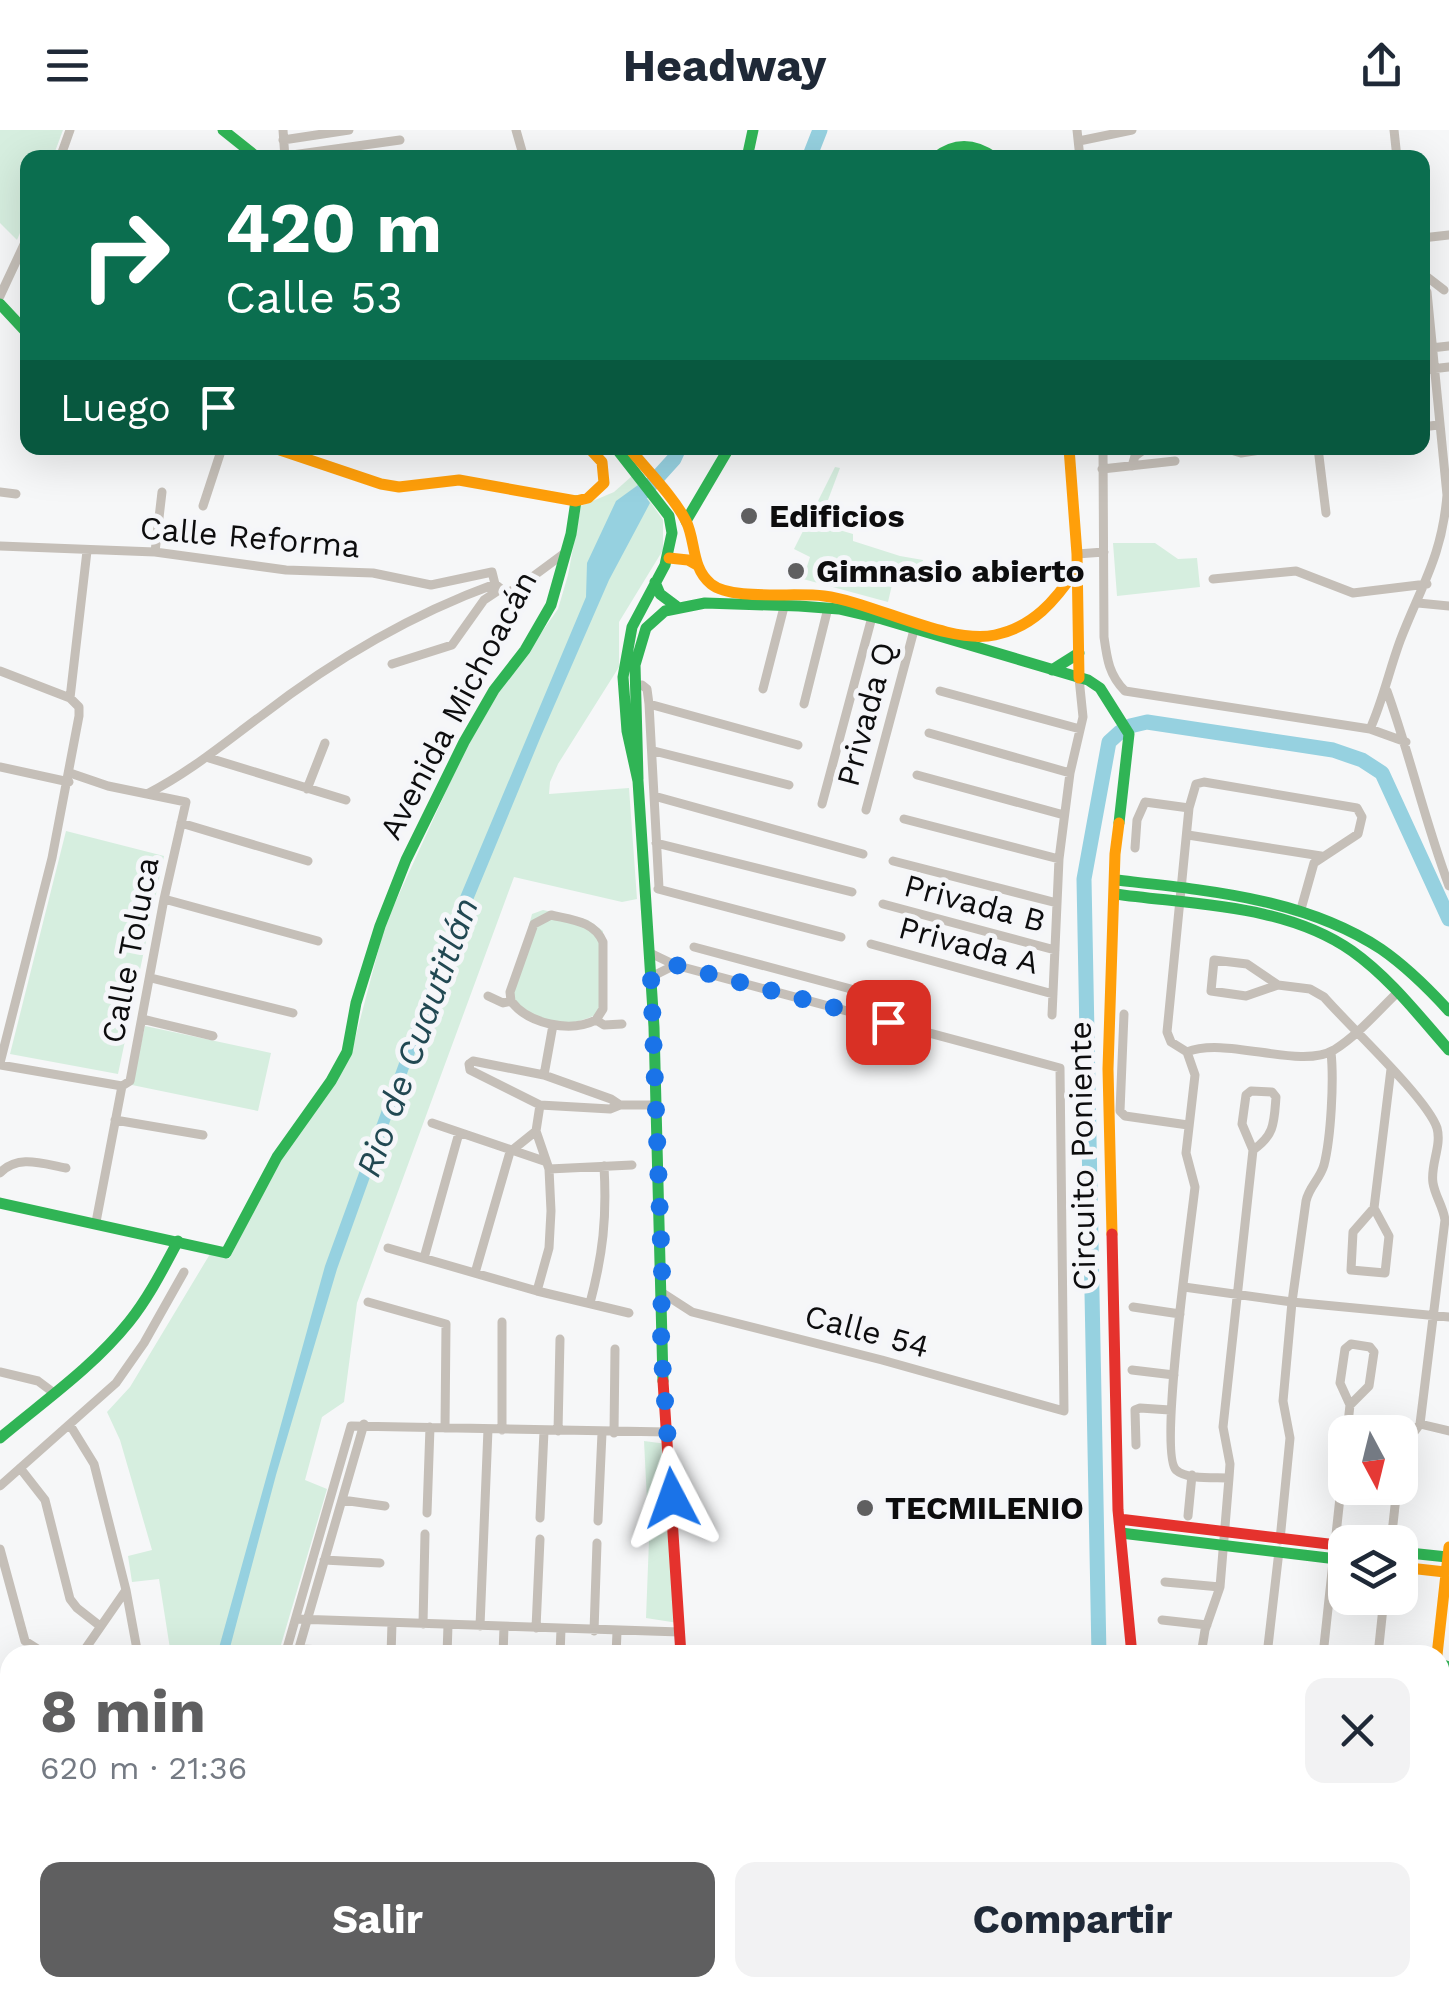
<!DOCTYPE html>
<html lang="es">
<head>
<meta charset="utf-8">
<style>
	body { margin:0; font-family:"Work Sans",sans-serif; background:#f2f2f3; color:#1f2937; height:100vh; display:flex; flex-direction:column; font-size:38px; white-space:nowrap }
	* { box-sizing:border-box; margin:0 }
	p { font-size:32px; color:#747a83 }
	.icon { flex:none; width:55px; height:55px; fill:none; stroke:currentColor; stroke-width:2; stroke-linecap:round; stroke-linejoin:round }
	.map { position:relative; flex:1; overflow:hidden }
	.side { position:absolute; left:0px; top:1515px; width:1450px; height:352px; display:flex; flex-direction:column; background:#fff; border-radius:30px 30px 0 0; box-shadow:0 10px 40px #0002 }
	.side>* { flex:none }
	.hud { position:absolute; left:20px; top:20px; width:1410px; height:305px; border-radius:20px; box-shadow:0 10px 40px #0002; background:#0b6e4f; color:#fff; overflow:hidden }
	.needle { width:65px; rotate:173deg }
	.buttons { position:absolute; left:1328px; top:1285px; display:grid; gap:20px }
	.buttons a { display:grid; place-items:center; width:90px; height:90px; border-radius:20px; background:#fff; box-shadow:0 10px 40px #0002; font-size:50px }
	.pin { position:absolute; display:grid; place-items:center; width:85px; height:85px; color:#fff; margin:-42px; border-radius:20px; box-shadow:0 5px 15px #0006 }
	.me { position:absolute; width:110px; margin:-55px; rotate:356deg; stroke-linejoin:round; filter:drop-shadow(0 0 8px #0008) }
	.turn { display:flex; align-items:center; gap:35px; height:210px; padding:0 40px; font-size:45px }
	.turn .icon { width:130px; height:130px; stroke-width:2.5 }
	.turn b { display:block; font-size:70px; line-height:85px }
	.then { display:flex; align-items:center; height:95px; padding:0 40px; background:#0003; gap:20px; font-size:38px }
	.round { display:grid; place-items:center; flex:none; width:105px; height:105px; border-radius:20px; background:#f2f2f3 }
	.headline { display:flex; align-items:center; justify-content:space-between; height:170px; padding:0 40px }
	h1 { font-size:60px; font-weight:700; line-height:75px; color:#5f5f60 }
	.action { display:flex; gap:20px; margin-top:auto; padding:20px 40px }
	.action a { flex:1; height:115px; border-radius:20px; background:#5f5f60; color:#fff; font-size:40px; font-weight:700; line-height:115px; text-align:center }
	.action a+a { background:#f2f2f3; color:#1f2937 }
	header { display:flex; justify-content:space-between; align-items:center; height:130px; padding:0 40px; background:#fff; font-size:45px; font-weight:700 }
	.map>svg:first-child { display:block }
	.green { fill:#d6eedf }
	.water { fill:#96d1e0 }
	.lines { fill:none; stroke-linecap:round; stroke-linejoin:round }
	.river { stroke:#96d1e0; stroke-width:15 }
	.street { stroke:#c5bfb8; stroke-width:9 }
	.fast { stroke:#30b455; stroke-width:11 }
	.slow { stroke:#ff9f0a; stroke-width:11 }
	.jam { stroke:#e5322d; stroke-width:11 }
	.route { stroke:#1a73e8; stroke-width:18; stroke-dasharray:0 32.4 }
	.poi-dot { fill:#5f5f60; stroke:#f5f6f9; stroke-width:4 }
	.labels { text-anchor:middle; stroke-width:10; stroke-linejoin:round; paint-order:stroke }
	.poi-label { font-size:32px; font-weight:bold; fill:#0d0d0e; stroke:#f5f6f9; text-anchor:start }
	.street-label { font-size:32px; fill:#0d0d0e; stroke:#f5f6f9 }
	.water-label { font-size:35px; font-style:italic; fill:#214852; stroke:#f5f6f9 }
</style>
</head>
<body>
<header><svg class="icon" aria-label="menu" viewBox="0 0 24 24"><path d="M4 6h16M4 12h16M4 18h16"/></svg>Headway<svg class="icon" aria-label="share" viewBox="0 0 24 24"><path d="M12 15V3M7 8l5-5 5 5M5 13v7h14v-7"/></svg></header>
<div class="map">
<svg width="1449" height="1866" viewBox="0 0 1449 1866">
	<rect width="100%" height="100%" fill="#f6f7f8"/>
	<path class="green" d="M0,0H63L53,27L28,28L27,86L17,110L0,93Z
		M835,337L840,338L819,394L853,404V411L900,426L923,430L920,445L895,442L888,472L803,449L810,427L794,419Z
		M632,346L663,390V420L619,492V537L558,634L550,652L549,664L629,658L637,769L622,772L514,747L357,1173L344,1272L322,1287L305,1350L327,1359L278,1525H171L159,1449L132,1452L128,1426L152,1420L120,1310L107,1282L130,1257L210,1124L229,1129L280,1030L350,928L385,795L464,622L498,564L558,479L568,445L581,376L614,362Z
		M1113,413H1155L1178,429L1197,428L1200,457L1117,466Z
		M66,701L164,726L118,944L10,924Z
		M543,780L588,790L603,801L602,869L596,885C557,901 541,893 510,867L532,784Z
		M145,896L271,923L258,981L132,955Z
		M644,1311L667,1314L678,1493L646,1488L649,1410Z
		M102,1858H245L246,1866H101Z"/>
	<path class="water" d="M638,355L650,373L609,450L541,606L469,780L408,941L337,1139L276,1345L228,1525H217L325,1136L457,774L586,467L587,433L616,371Z"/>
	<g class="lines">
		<path class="river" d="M809,28L820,0
			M645,361L674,329L679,318
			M1130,596L1147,592L1333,620L1362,630L1382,643L1449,789
			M1099,1525L1084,749L1109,612L1120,602
			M1163,1862L1169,1858"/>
		<path class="street" d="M283,0L285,28
			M516,0L524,28
			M1077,0L1080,28
			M1394,0L1397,28
			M283,10L349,0
			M1079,11L1132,0
			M285,26L400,10
			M60,28L70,0
			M1366,28L1397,24
			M1422,108L1449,105
			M1422,143L1444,160
			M0,166L28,106
			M1431,218L1449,216
			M1422,240L1449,237
			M1422,297L1438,295
			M1103,318L1104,507C1107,529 1109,545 1125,561L1370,599L1406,612
			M1224,318L1241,323L1273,318
			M1318,318L1326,383
			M1132,336L1135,326L1146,318
			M1102,339L1175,331
			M0,362L16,364
			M203,376L222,318
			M0,416L155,422L286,440L373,443L431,455L492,442L495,454L506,463L516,459L566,422
			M155,422L162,362
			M1077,424L1104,422
			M1213,449L1296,441L1353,463L1427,454
			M1418,473L1449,476
			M392,534L452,515L484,470L499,460
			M0,541L70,568L79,577V586L52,728L0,933
			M635,556L642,555L647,559L649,574L659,758
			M763,559L784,477
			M940,561L1080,599
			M1387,561C1410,625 1425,692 1449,756
			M70,568L87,421
			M649,574L798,615
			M804,574L828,478
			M1370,599C1383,570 1389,541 1400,511C1421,456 1442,427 1447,365L1427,162
			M929,603L1070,643
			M654,621L789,655
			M209,628L346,670
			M0,637L69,652
			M70,643L108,656L186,672L164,769L130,951L122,956L96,1092
			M917,645L1064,685
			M307,659L325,613
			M147,664C190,642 223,614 261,586C332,531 410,485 495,454
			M654,666L863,724
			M822,674L872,487
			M866,680L914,500
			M904,689L1059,729
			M181,693L308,731
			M1188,705L1321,726
			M656,713L852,762
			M1135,718L1137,690L1145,672L1189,678
			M893,731L1057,773
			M658,759L841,807
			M164,769L318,811
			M883,774L1055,820
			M871,814L1053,864
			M694,817L877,866
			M650,823L675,835L1060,938L1064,1281L882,1230L692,1182L661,1162
			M651,847L675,835
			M151,848L293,883
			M1278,855L1246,866L1211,861L1214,830L1247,834L1278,855L1310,859L1324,867C1348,895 1427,968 1437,998C1442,1016 1430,1035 1433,1053C1435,1066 1443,1076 1445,1090L1420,1294L1402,1318L1400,1332
			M488,866L503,873L511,871C528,894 570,903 596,890L604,895L622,894
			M511,871L510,862L534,794L551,785C572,790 594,791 603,812V879L596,890
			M1124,884L1120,981L1125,986L1188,995
			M1052,885L1059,729L1070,643L1083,587L1079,548
			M142,889L213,906
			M1187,922C1226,906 1300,940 1334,920C1358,905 1378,881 1398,862
			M469,934L470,940L540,975L610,979L620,975H656
			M469,934L473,931L544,945L611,969L620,975
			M0,935L122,956
			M544,945L553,895
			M115,990L203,1005
			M432,993L544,1031
			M510,1022L536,1001
			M549,1039L632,1035
			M0,1043C18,1024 43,1034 66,1038
			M1374,1078L1389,1106L1385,1143L1351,1140L1353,1102Z
			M1374,1078L1391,939
			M388,1118L537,1161L629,1183
			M424,1128L459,1003
			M475,1143L510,1022
			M1184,1157L1292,1172L1449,1187
			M537,1161L549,1118L551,1081L549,1039L536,1001L540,975
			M368,1172L446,1194L445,1298
			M590,1173C603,1124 607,1088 604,1036
			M1133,1177L1180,1184
			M502,1192V1300
			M1132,1240L1174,1245
			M0,1242L38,1251L54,1263
			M1420,1294L1449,1301
			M70,1295L94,1334L126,1460L138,1525
			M558,1301L560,1209
			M1347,1302L1350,1275L1340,1253L1345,1219L1351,1214L1370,1217L1374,1222L1369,1256L1350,1275
			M614,1303L615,1219
			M1136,1315L1135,1280L1140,1278L1170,1280
			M20,1338L45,1370L70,1469L77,1478L100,1496
			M1229,1348C1216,1347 1187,1350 1176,1340C1158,1323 1191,1094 1195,1057L1186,1023L1195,945L1187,922L1171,912L1167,902L1189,678L1196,654L1204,652L1357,678L1362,687L1358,704L1314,733L1301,779
			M0,1356L116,1253L144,1213L184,1142
			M342,1370L385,1376
			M427,1383L430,1297
			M1188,1386L1192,1345
			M540,1388L544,1301
			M598,1391L602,1303
			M1280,1410L1290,1308L1283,1271L1292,1172L1306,1071C1309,1057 1320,1049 1324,1035C1331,1007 1334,951 1331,922
			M1391,1412L1397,1358
			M0,1419L25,1511L47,1525
			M324,1430L380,1433
			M1165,1452L1220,1457
			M296,1489L680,1502
			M1162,1490L1207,1495
			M423,1494L425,1404
			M480,1496L488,1299
			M536,1498L540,1409
			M594,1501L597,1413
			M299,1519L354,1521
			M81,1525L126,1460
			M285,1525L351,1296L667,1302
			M297,1525L364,1294
			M391,1525L392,1493
			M447,1525L448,1495
			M503,1525L504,1497
			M560,1525L561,1499
			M616,1525L617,1502
			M1201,1525L1205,1500L1220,1457L1229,1348L1230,1334L1223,1297L1253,1020L1242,994L1246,965L1251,961L1272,962L1276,967C1274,992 1275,1005 1253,1020
			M1267,1525L1279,1421
			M1323,1525L1345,1321
			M1378,1525L1384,1468
			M0,1579H10
			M1440,1700H1449
			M0,1711H10
			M0,1851H10
			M249,1858L250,1866
			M261,1858L262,1866
			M319,1858V1866
			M662,1858H704
			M1241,1858L1243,1866
			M1314,1858L1315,1866
			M1370,1858L1371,1866
			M40,1866L41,1858
			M95,1866V1858
			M361,1866L644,1858
			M1117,1866L1122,1858
			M1132,1866L1135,1858"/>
		<path class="fast" d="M223,0L258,28
			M747,28L753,0
			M935,28C955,12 974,13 995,28
			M0,174L28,204
			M616,318L669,386L672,403L665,435L632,497L623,547L627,601L638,651L654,897L663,1251
			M686,391L729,318
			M655,452L660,464L676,476
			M1052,540L1079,523
			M638,649L635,535L646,498L665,481L705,473L799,476L839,479L882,489L1088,550L1100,558L1129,604L1119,693
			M1116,750C1205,760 1304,768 1381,819C1407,837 1428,858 1449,881
			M1115,764C1194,775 1285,774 1352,821C1390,848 1419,886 1449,920
			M0,1073L226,1123L277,1027L331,951L347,922L356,873L380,796L406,730L464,612L494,560L525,520L551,475L571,404L576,371
			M0,1308C44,1271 93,1237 129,1192C149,1167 163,1139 178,1111
			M1121,1403L1345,1430
			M1400,1422L1447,1427
			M1440,1534L1449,1537
			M1440,1623L1449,1591
			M0,1630H10
			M0,1655L10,1656
			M1440,1791L1445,1843L1449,1849
			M1429,1866L1430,1858"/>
		<path class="slow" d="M274,318L381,354L399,357L459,350L576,371L588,368L604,353L602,332L589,318
			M629,318C646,339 674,367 686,391C696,411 691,438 711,454C732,471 795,462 824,466C873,472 949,515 995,505C1033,497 1055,471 1076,440
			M1069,318L1077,424L1079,548
			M669,428L688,430L697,435
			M1112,1104L1108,939L1115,724L1119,693
			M1400,1437L1445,1442
			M1437,1525L1449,1417
			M1142,1858L1147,1866
			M1152,1858L1157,1866"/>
		<path class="jam" d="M1112,1104L1118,1380L1132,1525
			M663,1251L681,1525
			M1119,1389L1345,1416
			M1440,1655L1448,1650"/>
	</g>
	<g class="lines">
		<path class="route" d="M672,1368L661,1215L662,1140L651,847L676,835L888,892"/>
	</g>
	<g class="poi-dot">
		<circle cx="749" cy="386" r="10"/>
		<circle cx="796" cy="441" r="10"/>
		<circle cx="865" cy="1378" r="10"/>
	</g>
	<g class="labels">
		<g class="poi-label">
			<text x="769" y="397">Edificios</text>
			<text x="816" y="452">Gimnasio abierto</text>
			<text x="885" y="1389">TECMILENIO</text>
		</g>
		<g class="street-label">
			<text transform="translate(250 407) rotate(5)" y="11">Calle Reforma</text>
			<text transform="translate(458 575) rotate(-62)" y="11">Avenida Michoacán</text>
			<text transform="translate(866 584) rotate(-75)" y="11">Privada Q</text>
			<text transform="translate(975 773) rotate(15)" y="11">Privada B</text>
			<text transform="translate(969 815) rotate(15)" y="11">Privada A</text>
			<text transform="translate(130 820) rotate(-79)" y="11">Calle Toluca</text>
			<text transform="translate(1082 1026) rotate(-91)" y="11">Circuito Poniente</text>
			<text transform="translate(867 1201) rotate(15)" y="11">Calle 54</text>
		</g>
		<g class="water-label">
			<text transform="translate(417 907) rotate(-70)" y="12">Rio de Cuautitlán</text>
		</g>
	</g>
</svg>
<div class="buttons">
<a><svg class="needle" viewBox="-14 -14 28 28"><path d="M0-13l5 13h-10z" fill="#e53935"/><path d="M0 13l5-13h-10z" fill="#747a83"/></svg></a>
<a><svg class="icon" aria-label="layers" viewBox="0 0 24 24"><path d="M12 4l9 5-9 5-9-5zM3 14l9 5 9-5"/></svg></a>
</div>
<div class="pin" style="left:888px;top:892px;background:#d93025"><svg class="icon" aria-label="arrive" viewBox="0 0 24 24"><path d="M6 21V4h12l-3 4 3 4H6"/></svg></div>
<svg class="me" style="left:672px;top:1368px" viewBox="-20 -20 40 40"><path d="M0-17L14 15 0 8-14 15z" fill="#1a73e8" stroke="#fff" stroke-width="4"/></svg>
<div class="hud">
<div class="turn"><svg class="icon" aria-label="right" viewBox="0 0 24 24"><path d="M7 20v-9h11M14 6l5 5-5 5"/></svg><div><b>420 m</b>Calle 53</div></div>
<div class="then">Luego<svg class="icon" aria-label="arrive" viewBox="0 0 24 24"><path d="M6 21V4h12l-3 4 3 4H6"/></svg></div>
</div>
<section class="side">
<div class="headline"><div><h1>8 min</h1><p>620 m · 21:36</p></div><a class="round"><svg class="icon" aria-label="close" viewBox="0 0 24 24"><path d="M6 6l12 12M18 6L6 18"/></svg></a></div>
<div class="action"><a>Salir</a><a>Compartir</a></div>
</section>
</div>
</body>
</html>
